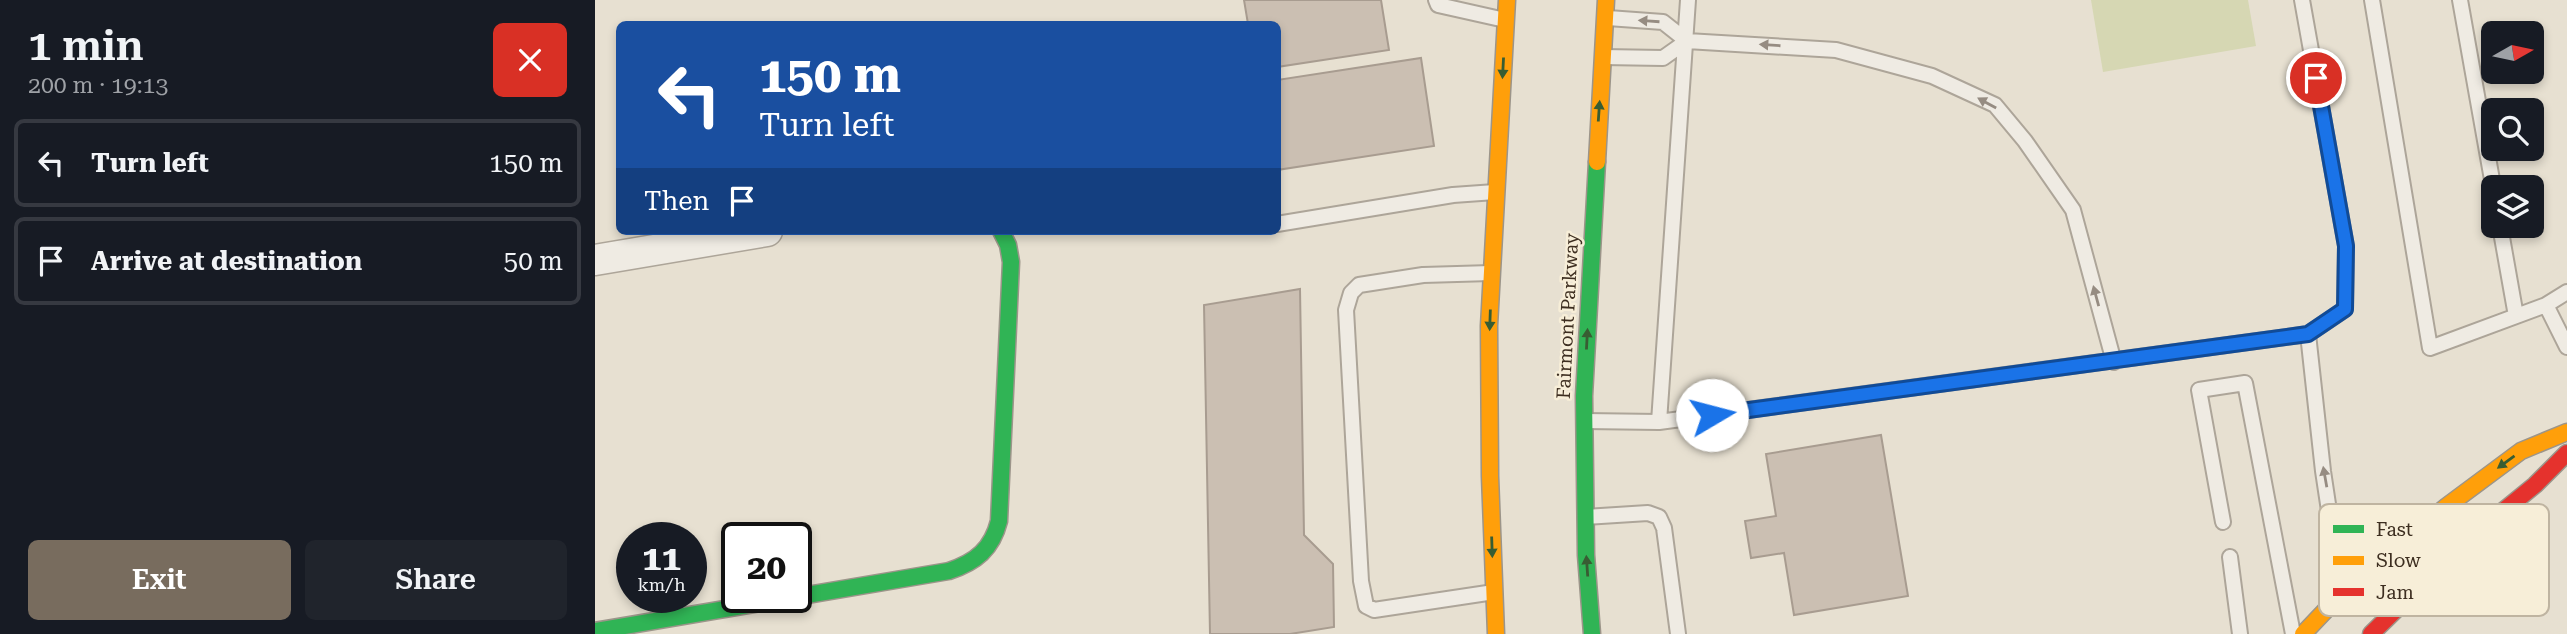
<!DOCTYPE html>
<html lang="en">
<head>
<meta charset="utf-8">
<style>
	body { margin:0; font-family:"Roboto Serif",serif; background:#20242c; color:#f1f3f6; height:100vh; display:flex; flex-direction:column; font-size:26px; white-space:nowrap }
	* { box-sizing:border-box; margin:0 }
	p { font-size:23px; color:#9ea1a6 }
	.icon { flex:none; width:38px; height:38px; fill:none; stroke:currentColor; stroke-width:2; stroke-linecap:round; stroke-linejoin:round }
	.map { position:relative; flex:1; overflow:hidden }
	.sheet { display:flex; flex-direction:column; background:#171b24; width:595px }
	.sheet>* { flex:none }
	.top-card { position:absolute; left:21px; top:21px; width:665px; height:214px; border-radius:10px; box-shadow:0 4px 10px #0003; background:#1a4fa0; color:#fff; overflow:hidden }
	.needle { width:46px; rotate:81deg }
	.tools { position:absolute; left:1886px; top:21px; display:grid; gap:14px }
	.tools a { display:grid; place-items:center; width:63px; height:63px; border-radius:10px; background:#171b24; box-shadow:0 4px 10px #0003; font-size:35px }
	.speed { position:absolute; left:21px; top:522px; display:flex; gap:14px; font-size:35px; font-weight:700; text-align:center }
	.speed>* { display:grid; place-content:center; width:91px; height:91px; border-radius:50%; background:#171b24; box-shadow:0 4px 10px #0003; line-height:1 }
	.speed small { font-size:18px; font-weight:400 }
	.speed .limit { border:4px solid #111; border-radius:10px; background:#fff; color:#111 }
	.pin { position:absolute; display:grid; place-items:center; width:60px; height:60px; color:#fff; margin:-30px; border:4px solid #fff; border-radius:50%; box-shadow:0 2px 7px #0007 }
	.me { position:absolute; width:77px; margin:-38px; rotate:82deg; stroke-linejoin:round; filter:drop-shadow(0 0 5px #0008) }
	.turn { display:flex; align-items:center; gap:24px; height:147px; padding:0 28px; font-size:32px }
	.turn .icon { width:91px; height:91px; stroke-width:2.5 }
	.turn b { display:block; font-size:49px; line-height:60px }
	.then { display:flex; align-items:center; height:66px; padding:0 28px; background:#0003; gap:14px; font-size:26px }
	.round { display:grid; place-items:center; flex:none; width:74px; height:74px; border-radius:10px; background:#20242c }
	.headline { display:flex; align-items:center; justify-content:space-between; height:119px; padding:0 28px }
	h1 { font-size:42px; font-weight:600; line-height:52px }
	.button { display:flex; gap:14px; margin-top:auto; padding:14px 28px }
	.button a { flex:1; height:80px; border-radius:10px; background:#786c5e; color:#fff; font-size:28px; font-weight:600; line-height:80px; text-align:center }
	.button a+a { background:#20242c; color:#f1f3f6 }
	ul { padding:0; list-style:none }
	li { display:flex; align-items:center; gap:21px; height:88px; margin:0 14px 10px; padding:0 14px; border:4px solid #363941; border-radius:10px }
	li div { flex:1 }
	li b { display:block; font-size:26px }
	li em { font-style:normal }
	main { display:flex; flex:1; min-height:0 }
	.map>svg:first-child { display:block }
	.green { fill:#d6d7b3 }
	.building { fill:#cbbfb2; stroke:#a89c90; stroke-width:2 }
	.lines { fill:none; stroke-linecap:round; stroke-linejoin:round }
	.lane-casing { stroke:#ada599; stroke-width:18 }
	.street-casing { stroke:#ada599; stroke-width:33 }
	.fast-casing { stroke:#9c958a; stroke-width:19 }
	.slow-casing { stroke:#9c958a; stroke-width:19 }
	.jam-casing { stroke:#9c958a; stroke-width:19 }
	.lane { stroke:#efebe3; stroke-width:14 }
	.street { stroke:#efebe3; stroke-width:30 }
	.fast { stroke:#30b455; stroke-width:16 }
	.slow { stroke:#ff9f0a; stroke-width:16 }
	.jam { stroke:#e5322d; stroke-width:16 }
	.oneway { fill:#968c82 }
	.oneway2 { fill:#385d33 }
	.route-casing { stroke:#114b97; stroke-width:18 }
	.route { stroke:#1a73e8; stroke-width:12 }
	.labels { text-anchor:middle; stroke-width:5; stroke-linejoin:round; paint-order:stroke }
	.street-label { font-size:19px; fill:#3d2e20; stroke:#f7eed8 }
	.key { fill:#f7eed8; stroke:#bfb4a1; stroke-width:2 }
	.key-label { font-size:19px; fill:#3d2e20 }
</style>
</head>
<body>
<main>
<section class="sheet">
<div class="headline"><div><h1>1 min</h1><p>200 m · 19:13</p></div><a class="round" style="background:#d93025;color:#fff"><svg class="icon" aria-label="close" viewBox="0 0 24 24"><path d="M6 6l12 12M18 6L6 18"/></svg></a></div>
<ul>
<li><svg class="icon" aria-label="left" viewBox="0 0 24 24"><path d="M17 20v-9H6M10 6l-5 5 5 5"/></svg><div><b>Turn left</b></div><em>150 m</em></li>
<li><svg class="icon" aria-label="arrive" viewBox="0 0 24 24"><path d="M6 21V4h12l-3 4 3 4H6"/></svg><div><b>Arrive at destination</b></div><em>50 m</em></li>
</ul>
<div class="button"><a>Exit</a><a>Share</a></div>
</section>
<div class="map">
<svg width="1972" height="634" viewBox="0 0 1972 634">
	<rect width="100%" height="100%" fill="#e7e0d1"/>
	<path class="green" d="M1496,0H1653L1661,46L1508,72Z"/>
	<path class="building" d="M649,0H786L794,50L682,67V24H653Z
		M826,58L839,146L682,170V80Z
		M705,289L709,535L738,564L739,627L695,634H615L609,305Z
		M1286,435L1313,596L1199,615L1189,553L1156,558L1150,521L1181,516L1171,454Z"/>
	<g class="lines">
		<g class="lane-casing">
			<path id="lane" d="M841,0L843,5L910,20
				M1093,0L1064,422L1713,334L1750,309L1751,246L1707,0
				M1777,0L1835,348L1951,305
				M1865,0L1899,191
				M1013,18L1068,22L1092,41L1241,50L1337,76L1400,105L1430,141L1478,210L1519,362
				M1008,57L1068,58L1092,41
				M682,224L858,195L900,192
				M1905,226L1921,316
				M896,273L828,275L764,285L756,293L751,310L766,581L771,606L779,610L899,592
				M1972,292L1951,305L1972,347
				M1713,334L1728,471L1746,590
				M990,421L1064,422
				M990,517L1053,513L1064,517L1069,528L1083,634
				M1628,522L1604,390L1650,383L1698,634
				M1635,557L1645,634"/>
		</g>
		<g class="street-casing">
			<path id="street" d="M0,260L172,231"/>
		</g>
		<g class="fast-casing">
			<path id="fast" d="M0,631L354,571C381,562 397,549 404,521L416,262L413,245L406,231
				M997,634L991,555L989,396L1002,162"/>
		</g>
		<g class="slow-casing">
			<path id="slow" d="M1002,162L1011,0
				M901,634L895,476L894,326L912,0
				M1708,634L1747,593L1852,506L1926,451L1972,432"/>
		</g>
		<g class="jam-casing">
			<path id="jam" d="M1776,634L1869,543L1940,485L1972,453"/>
		</g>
		<use href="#lane" class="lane"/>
		<use href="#street" class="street"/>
		<use href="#fast" class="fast"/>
		<use href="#slow" class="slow"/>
		<use href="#jam" class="jam"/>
	</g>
	<defs><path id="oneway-solid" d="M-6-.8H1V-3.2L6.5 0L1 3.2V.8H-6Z" transform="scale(1.75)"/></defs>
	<g class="oneway">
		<use href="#oneway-solid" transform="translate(1054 21) rotate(-176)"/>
		<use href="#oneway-solid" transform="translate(1175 45) rotate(-176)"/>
		<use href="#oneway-solid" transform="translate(1392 103) rotate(-151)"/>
		<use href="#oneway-solid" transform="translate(1501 296) rotate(-105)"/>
		<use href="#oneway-solid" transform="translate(1730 477) rotate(-100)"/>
	</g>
	<g class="oneway2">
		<use href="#oneway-solid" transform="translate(908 68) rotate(93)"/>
		<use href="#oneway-solid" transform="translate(1004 111) rotate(-86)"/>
		<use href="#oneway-solid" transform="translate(895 320) rotate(92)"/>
		<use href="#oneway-solid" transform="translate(992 339) rotate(-87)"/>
		<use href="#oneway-solid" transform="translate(1911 462) rotate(144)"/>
		<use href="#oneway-solid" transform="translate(897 547) rotate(88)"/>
		<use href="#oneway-solid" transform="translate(992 566) rotate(-94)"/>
	</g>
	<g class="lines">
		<g class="route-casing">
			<path id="route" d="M1117,415L1713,334L1750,309L1751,246L1721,78"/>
		</g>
		<use href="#route" class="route"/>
	</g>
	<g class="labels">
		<g class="street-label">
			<text transform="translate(972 316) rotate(-87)" y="7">Fairmont Parkway</text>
		</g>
	</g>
	<rect x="1724" y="504" width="230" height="112" rx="10" class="key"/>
	<rect x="1738" y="525" width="31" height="8" fill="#30b455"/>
	<rect x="1738" y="556" width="31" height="9" fill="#ff9f0a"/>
	<rect x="1738" y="588" width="31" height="8" fill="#e5322d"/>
	<g class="key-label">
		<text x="1781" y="536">Fast</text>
		<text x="1781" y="567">Slow</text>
		<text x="1781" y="599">Jam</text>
	</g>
</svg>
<div class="tools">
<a><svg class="needle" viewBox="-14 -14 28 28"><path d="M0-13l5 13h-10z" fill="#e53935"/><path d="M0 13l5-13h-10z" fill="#9ea1a6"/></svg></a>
<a><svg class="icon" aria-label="search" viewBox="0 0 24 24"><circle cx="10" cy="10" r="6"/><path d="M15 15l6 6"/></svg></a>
<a><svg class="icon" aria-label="layers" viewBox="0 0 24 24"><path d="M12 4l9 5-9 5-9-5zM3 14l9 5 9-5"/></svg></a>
</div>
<div class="speed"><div>11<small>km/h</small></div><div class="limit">20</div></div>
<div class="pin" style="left:1721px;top:78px;background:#d93025"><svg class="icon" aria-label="arrive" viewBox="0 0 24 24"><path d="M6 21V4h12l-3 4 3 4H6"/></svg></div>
<svg class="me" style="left:1117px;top:415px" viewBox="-20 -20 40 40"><circle r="19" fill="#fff"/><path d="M0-13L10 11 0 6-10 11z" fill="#1a73e8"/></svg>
<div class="top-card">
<div class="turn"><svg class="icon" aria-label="left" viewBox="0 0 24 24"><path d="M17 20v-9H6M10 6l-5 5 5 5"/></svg><div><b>150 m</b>Turn left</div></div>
<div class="then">Then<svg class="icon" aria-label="arrive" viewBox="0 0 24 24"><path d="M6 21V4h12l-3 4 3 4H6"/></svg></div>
</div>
</div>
</main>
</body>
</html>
